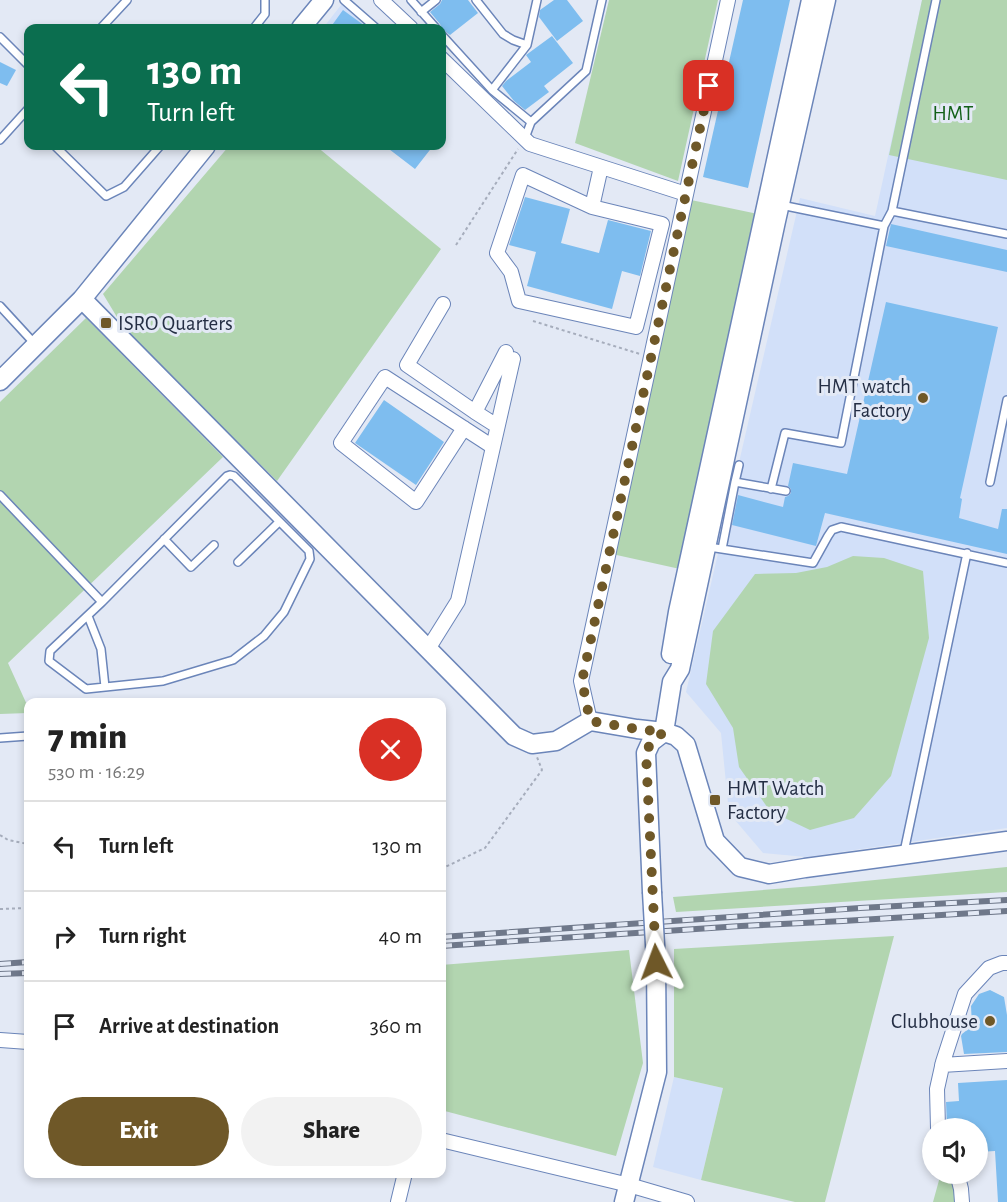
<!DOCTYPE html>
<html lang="en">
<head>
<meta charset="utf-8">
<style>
	body { margin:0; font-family:"Alegreya Sans",sans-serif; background:#f2f2f2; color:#222; height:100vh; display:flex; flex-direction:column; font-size:22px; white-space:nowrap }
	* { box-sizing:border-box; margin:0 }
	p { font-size:20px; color:#767676 }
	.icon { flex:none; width:33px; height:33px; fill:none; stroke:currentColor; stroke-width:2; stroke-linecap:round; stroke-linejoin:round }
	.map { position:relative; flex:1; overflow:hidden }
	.panel { position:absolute; left:24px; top:698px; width:422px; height:480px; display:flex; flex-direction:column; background:#fff; border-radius:12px; box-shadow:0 3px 9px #0003 }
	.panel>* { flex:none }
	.hud { position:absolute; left:24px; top:24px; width:422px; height:126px; border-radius:12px; box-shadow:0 3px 9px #0003; background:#0b6e4f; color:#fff; overflow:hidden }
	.buttons { position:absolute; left:922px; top:1118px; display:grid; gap:12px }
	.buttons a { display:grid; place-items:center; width:66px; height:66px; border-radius:50%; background:#fff; box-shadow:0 3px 9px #0003; font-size:30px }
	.pin { position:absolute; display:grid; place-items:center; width:51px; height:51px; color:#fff; margin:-26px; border-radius:12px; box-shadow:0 3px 9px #0006 }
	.me { position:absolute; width:66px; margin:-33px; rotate:357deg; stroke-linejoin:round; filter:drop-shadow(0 0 4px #0008) }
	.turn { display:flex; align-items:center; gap:21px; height:126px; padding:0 24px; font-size:27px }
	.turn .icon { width:78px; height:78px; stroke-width:2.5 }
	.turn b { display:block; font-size:42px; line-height:51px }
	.round { display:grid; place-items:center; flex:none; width:63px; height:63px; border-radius:32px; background:#f2f2f2 }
	.summary { display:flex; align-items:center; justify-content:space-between; height:102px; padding:0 24px }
	h1 { font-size:36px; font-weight:800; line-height:45px }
	.primary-button { display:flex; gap:12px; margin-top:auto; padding:12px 24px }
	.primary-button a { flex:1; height:69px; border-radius:36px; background:#6f5828; color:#fff; font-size:24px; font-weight:800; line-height:69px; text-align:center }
	.primary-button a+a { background:#f2f2f2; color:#222 }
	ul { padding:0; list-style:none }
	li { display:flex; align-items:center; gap:18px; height:90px; padding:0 24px; border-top:2px solid #e0e0e0 }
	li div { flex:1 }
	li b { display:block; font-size:22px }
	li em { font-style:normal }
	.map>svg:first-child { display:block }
	.built { fill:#d2e0f9 }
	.green { fill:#b2d5b0 }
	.building { fill:#7ebdef }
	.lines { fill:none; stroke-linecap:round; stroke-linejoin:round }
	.service-casing { stroke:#6b85b9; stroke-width:10 }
	.minor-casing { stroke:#6b85b9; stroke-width:16 }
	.tertiary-casing { stroke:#6b85b9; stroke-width:21 }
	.path { stroke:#a6adbc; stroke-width:2; stroke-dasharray:3 3; stroke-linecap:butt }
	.service { stroke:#fff; stroke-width:7 }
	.minor { stroke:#fff; stroke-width:14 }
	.tertiary { stroke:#fff; stroke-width:18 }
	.rail-casing { stroke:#6f788a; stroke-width:6 }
	.rail { stroke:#e3e9f5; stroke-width:4; stroke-dasharray:11; stroke-linecap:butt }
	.tertiary-bridge-casing { stroke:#6b85b9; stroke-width:21; stroke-linecap:butt }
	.tertiary-bridge { stroke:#fff; stroke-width:18 }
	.route { stroke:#6f5828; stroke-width:10; stroke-dasharray:0 18 }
	.poi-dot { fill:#6f5828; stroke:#e3e9f5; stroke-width:2 }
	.labels { text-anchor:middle; stroke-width:6; stroke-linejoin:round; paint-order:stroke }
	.park-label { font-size:21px; fill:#126018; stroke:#e3e9f5 }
	.poi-label { font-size:21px; fill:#242e44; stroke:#e3e9f5; text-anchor:start }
</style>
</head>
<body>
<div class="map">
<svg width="1007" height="1202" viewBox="0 0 1007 1202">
	<rect width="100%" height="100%" fill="#e3e9f5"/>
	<path class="built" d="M345,0L377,28H323Z
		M922,0H1007V828L806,857L763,853L729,813L721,733L686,692L800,198L875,216Z
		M674,1077L723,1088L701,1180L653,1167Z"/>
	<path class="green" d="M609,0H718L678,181L575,143Z
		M922,0H1007V180L889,155Z
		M229,146H316L441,249L277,481L126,332L103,294Z
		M691,200L758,214L680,569L612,554Z
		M86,318L223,457L8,663L28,707V713L0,714V402Z
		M853,556L884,558L923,571L929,638L891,776L854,818L810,830L770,811L739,767L733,728L706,684L713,631L755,574L796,573L827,567Z
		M1007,867V892L676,912L673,897L814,886Z
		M894,936L825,1202H795L701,1180L723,1088L674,1077V949Z
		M629,950L643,1063L616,1156L441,1110V965Z
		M941,1173L955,1180V1202H933Z"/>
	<path class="building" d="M442,0H468L478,13L450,35L442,29L440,24L430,12L440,4Z
		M554,0H567L583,21L557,41L539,17L540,10Z
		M743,0H790L748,188L703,177Z
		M343,10L365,26L368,28H330Z
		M552,36L573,63L544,86L549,92L525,110L514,101L502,86L506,81L531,62L526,55Z
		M0,62L16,70L7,86L0,83Z
		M385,146H433L415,169Z
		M525,197L570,209L561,243L599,253L608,220L651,231L640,276L622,271L612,309L527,286L536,252L509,245Z
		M891,224L1007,250V272L886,246Z
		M886,302L998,327L960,498L962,499L959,518L998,529L1002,509H1007V554L825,513L816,546L732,525L738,495L783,507L785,497L788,496L791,493V489L788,486L793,463L847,474Z
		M384,400L444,442L416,485L355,443Z
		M990,990L1004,997L1007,1015V1052L964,1054L961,1036L962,1034L972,1026L971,1006L979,994Z
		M1007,1080V1202H998L995,1151L978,1152V1128H947L946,1102L959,1101L958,1083Z"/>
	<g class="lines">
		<g class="service-casing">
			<path id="service" d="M344,0L376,28
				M411,0L436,28
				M476,0L503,34L513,40L527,45
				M421,12L436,0
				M101,28L127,0
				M254,28L265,14V0
				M441,34L492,90L531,122
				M0,37L28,65
				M492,90L527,45L537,0
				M525,138L531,122L586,71L602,0
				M0,140L28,109
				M55,146L106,196L124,187L160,146
				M781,205L884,226L892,211L1007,234
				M892,211L936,0
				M0,306L34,343
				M230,475L234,476L309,551L310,559L284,612L264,636L233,660L163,681L86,689L49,661L50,651L102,602L227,476Z
				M735,482L739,465
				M990,482L1007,400
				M771,489L785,433L841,443L884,226
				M0,495L102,602
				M164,539L191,567L214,545
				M709,547L813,563L828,536L832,530L841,527L1007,563
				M722,549L735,482L786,491
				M238,562L279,522
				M88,616L101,649L105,687
				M0,738L28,736
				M904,852L967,553"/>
		</g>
		<g class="minor-casing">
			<path id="minor" d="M381,0L411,28
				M441,58L530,144L686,194
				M523,175L592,207L662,224L636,327L519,301L511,272L497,253Z
				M592,207L601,167
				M443,304L407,365L475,412
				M497,426L475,412L506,352
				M464,428L416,502L341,443L385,377L493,447
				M428,649L458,601L513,359
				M590,721L581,681L728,0
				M0,1040L28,1042
				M942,1065L1007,1061
				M938,1128L937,1089L943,1062L965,994L989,968L1002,963H1007
				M441,1140L629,1185L687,1202
				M957,1173L961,1189L962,1202
				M398,1202L405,1173"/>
		</g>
		<g class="tertiary-casing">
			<path id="tertiary" d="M301,28L324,0
				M82,299L206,146
				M0,381L82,299L514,736L532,744L556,741L590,721L637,729L664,732L672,682L680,669L776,221L826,0
				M671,654L678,612L811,0
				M652,892L646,753L651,742L664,732L676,736L686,745L715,841L740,867L769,874L805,868L1007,841
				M624,1202L657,1072L656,962"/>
		</g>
		<path class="path" d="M456,245L518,149
			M533,321L640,354
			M0,835L8,840L28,844
			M441,869L485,848L542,770L537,757
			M0,909L28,908"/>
		<use href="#service" class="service"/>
		<use href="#minor" class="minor"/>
		<use href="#tertiary" class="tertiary"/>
		<g class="rail-casing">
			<path id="rail" d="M441,937L860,908L1007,900
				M441,946L741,926L843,921L1007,911
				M0,964L28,962
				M0,974L28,973"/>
		</g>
		<use href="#rail" class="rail"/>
		<g class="tertiary-bridge-casing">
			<path id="tertiary-bridge" d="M652,892L656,962"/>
		</g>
		<use href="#tertiary-bridge" class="tertiary-bridge"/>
	</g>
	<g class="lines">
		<path class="route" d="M656,962L646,753L651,742L664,732L637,729L590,721L582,681L709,86"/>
	</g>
	<g class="poi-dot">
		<rect x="100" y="317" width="12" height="12" rx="3"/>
		<circle cx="923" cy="398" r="6"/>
		<rect x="709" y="794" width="12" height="12" rx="3"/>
		<circle cx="990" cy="1021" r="6"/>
	</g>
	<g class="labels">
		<g class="park-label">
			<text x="953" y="120">HMT</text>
		</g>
		<g class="poi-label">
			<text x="118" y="330">ISRO Quarters</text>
			<text x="911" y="393" text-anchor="end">HMT watch<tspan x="911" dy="24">Factory</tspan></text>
			<text x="727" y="795">HMT Watch<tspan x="727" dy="24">Factory</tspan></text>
			<text x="978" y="1028" text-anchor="end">Clubhouse</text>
		</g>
	</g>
</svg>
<div class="buttons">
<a><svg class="icon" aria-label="sound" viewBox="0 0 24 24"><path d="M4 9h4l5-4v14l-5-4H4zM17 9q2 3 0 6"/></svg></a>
</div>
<div class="pin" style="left:709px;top:86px;background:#d93025"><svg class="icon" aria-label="arrive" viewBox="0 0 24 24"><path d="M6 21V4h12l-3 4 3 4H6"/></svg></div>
<svg class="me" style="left:656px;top:962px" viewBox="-20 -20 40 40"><path d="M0-17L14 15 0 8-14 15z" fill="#6f5828" stroke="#fff" stroke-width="4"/></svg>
<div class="hud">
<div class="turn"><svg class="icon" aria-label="left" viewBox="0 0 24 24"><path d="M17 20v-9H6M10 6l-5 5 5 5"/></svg><div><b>130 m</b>Turn left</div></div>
</div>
<section class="panel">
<div class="summary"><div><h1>7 min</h1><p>530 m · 16:29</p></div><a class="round" style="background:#d93025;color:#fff"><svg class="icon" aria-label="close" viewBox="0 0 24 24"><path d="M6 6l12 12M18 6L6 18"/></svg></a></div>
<ul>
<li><svg class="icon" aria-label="left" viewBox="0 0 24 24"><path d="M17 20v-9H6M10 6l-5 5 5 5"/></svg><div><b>Turn left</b></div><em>130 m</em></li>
<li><svg class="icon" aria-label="right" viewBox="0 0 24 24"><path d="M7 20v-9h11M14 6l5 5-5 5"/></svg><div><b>Turn right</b></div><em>40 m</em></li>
<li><svg class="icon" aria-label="arrive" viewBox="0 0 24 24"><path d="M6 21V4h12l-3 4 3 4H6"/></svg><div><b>Arrive at destination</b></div><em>360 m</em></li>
</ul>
<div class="primary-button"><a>Exit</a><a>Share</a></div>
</section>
</div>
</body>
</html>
